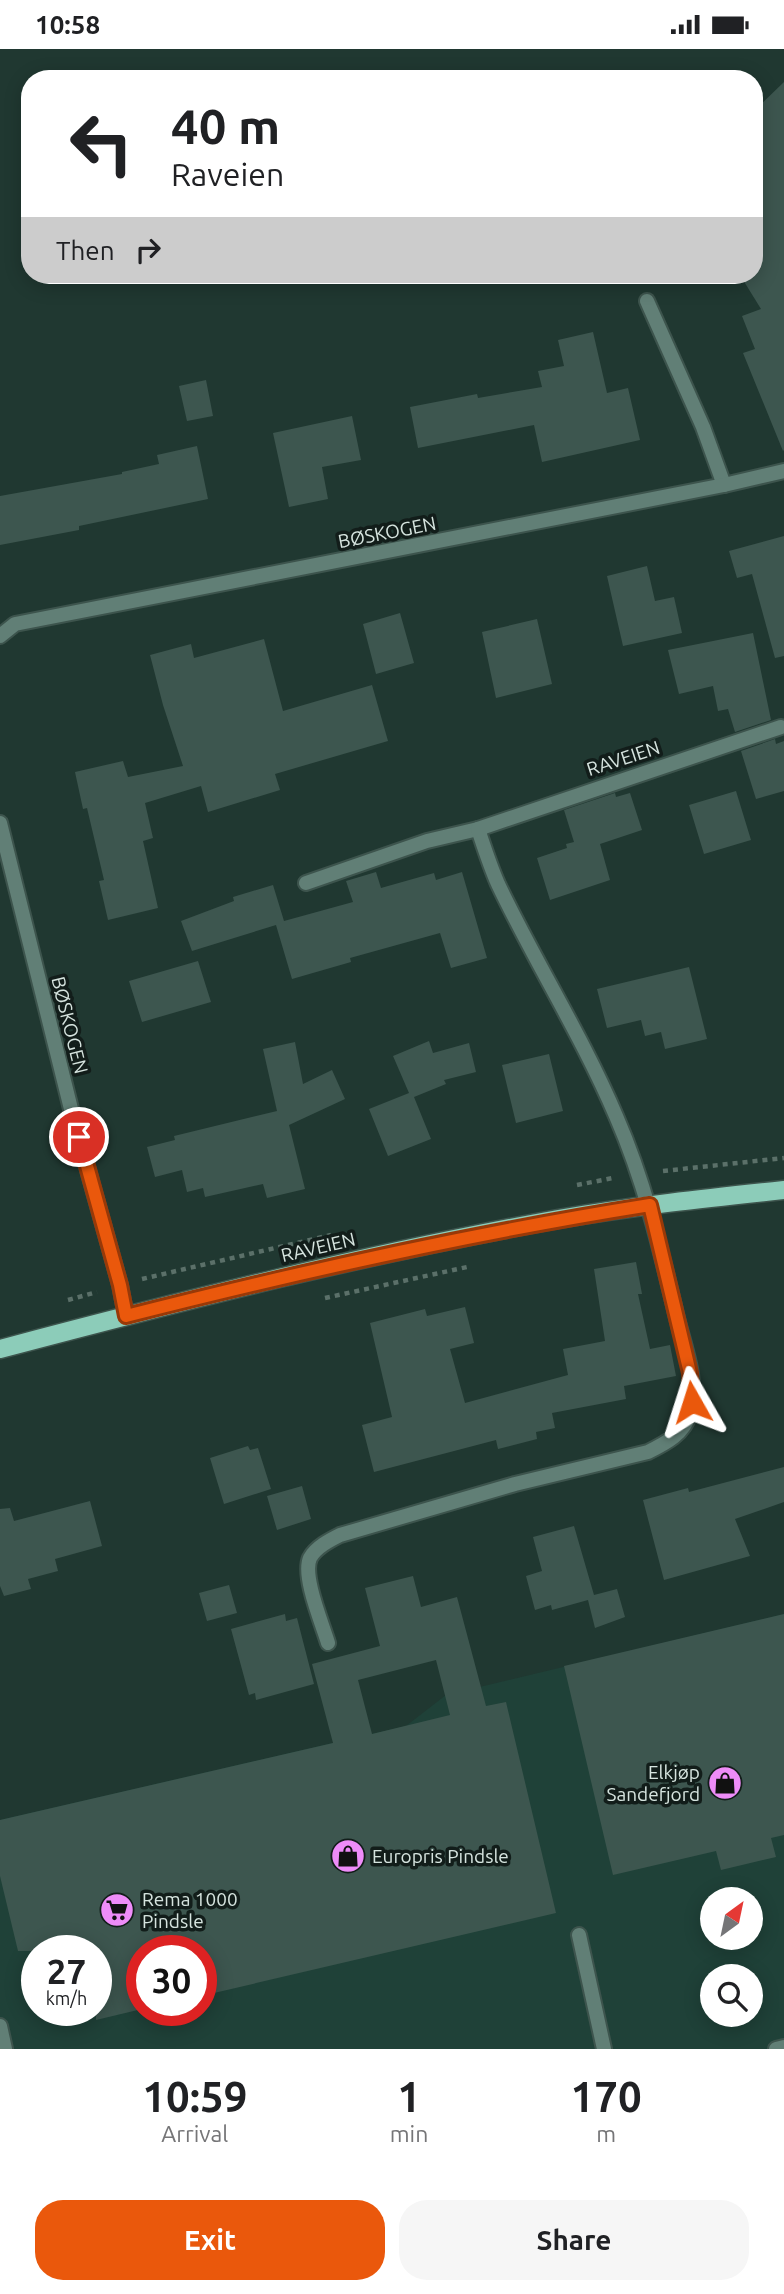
<!DOCTYPE html>
<html lang="en">
<head>
<meta charset="utf-8">
<style>
	body { margin:0; font-family:Ubuntu,sans-serif; background:#f6f6f6; color:#202124; height:100vh; display:flex; flex-direction:column; font-size:26px; white-space:nowrap }
	* { box-sizing:border-box; margin:0 }
	p { font-size:23px; color:#757577 }
	.icon { flex:none; width:38px; height:38px; fill:none; stroke:currentColor; stroke-width:2; stroke-linecap:round; stroke-linejoin:round }
	.map { position:relative; height:2000px; overflow:hidden }
	.panel { display:flex; flex-direction:column; background:#fff; flex:1 }
	.panel>* { flex:none }
	.hud { position:absolute; left:21px; top:21px; width:742px; height:214px; border-radius:28px; box-shadow:0 4px 18px #0003; background:#fff; color:#202124; overflow:hidden }
	.needle { width:46px; rotate:33deg }
	.buttons { position:absolute; left:700px; top:1838px; display:grid; gap:14px }
	.buttons a { display:grid; place-items:center; width:63px; height:63px; border-radius:50%; background:#fff; box-shadow:0 4px 18px #0003; font-size:35px }
	.speed { position:absolute; left:21px; top:1886px; display:flex; gap:14px; font-size:35px; font-weight:700; text-align:center }
	.speed>* { display:grid; place-content:center; width:91px; height:91px; border-radius:50%; background:#fff; box-shadow:0 4px 18px #0003; line-height:1 }
	.speed small { font-size:18px; font-weight:400 }
	.speed .limit { border:10px solid #d22; background:#fff; color:#111 }
	.pin { position:absolute; display:grid; place-items:center; width:60px; height:60px; color:#fff; margin:-30px; border:4px solid #fff; border-radius:50%; box-shadow:0 2px 7px #0007 }
	.me { position:absolute; width:77px; margin:-38px; rotate:354deg; stroke-linejoin:round; filter:drop-shadow(0 0 5px #0008) }
	.turn { display:flex; align-items:center; gap:24px; height:147px; padding:0 35px; font-size:32px }
	.turn .icon { width:91px; height:91px; stroke-width:2.5 }
	.turn b { display:block; font-size:49px; line-height:60px }
	.then { display:flex; align-items:center; height:66px; padding:0 35px; background:#0003; gap:14px; font-size:26px }
	.eta { display:flex; justify-content:space-evenly; align-items:center; height:119px; text-align:center }
	.eta b { font-size:42px; font-weight:700; line-height:49px }
	.action { display:flex; gap:14px; margin-top:auto; padding:14px 35px }
	.action a { flex:1; height:80px; border-radius:28px; background:#ea580c; color:#fff; font-size:28px; font-weight:700; line-height:80px; text-align:center }
	.action a+a { background:#f6f6f6; color:#202124 }
	.status { display:flex; justify-content:space-between; align-items:center; height:49px; padding:0 35px; background:#fff; direction:ltr }
	.status svg { height:19px; fill:currentColor }
	.map>svg:first-child { display:block }
	.built { fill:#1f4138; fill-rule:evenodd }
	.building { fill:#3d564f; fill-rule:evenodd }
	.lines { fill:none; stroke-linecap:round; stroke-linejoin:round }
	.service-casing { stroke:#3d544d; stroke-width:18 }
	.minor-casing { stroke:#3d544d; stroke-width:18 }
	.primary-casing { stroke:#3d544d; stroke-width:21 }
	.path { stroke:#5b7069; stroke-width:4.5; stroke-dasharray:5 5; stroke-linecap:butt }
	.service { stroke:#617f76; stroke-width:14 }
	.minor { stroke:#617f76; stroke-width:14 }
	.primary { stroke:#8cccb9; stroke-width:18 }
	.route-casing { stroke:#983908; stroke-width:18 }
	.route { stroke:#ea580c; stroke-width:12 }
	.labels { text-anchor:middle; stroke-width:7; stroke-linejoin:round; paint-order:stroke }
	.street-label { font-size:19px; fill:#d6e4df; stroke:#121d1a }
	.poi-label { font-size:19px; fill:#d6e4df; stroke:#121d1a; text-anchor:start }
</style>
</head>
<body>
<div class="status"><b>10:58</b><svg viewBox="0 0 49 12"><path d="M0 12V9h3v3zM5 12V6h3v6zM10 12V3h3v9zM15 12V0h3v12zM26 1h20v11H26zM47 4h2v5h-2z"/></svg></div>
<div class="map">
<svg width="784" height="2000" viewBox="0 0 784 2000">
	<rect width="100%" height="100%" fill="#203831"/>
	<path class="built" d="M784,1565V2000H0V1771L406,1677L446,1646ZM712,1850H751V1888H712ZM37,1902H96V1962H37ZM142,1902H201V1962H142ZM712,1927H751V1965H712Z"/>
	<path class="building" d="M784,33V401L783,402L743,304L755,300L742,267L761,260L740,226H754V62Z
		M593,283L607,344L628,339L640,391L542,413L534,376L418,399L410,358L477,345L478,349L542,338L538,322L564,317L558,291Z
		M206,331L213,367L187,372L179,337Z
		M352,367L361,411L322,418L328,450L289,458L273,384Z
		M197,397L208,450L79,477V481L0,496V447L122,425V423L159,415L157,406Z
		M784,487V607L775,609L752,525L737,529L729,502Z
		M647,517L655,552L674,548L682,584L623,597L607,527Z
		M400,564L414,614L376,625L363,575Z
		M537,570L552,635L496,649L482,583Z
		M753,584L771,671L735,683L728,660L718,662L713,637L679,645L668,601Z
		M264,590L283,662L372,636L388,692L275,725L280,741L208,763L201,737L145,754L153,789L143,792L158,859L108,871L99,832L104,831L87,759L83,760L75,723L123,712L128,728L183,717L163,656L150,606L191,595L194,609Z
		M775,690L776,695L784,692V742L756,750L741,702Z
		M736,742L751,791L704,805L689,756Z
		M615,744L616,748L630,744L642,781L600,795L610,831L550,851L537,809L567,799L566,795L574,793L564,761Z
		M376,823L381,839L434,824L436,831L462,823L487,909L451,919L440,884L350,909L351,913L292,930L276,876L192,902L181,872L234,852L233,848L273,836L284,872L353,853L346,832Z
		M198,912L211,953L142,973L129,932Z
		M689,918L707,990L665,1000L661,983L645,987L641,971L607,979L597,940Z
		M429,992L433,1004L469,994L476,1023L444,1031L446,1035L414,1048L431,1090L388,1107L369,1060L409,1044L393,1007Z
		M295,993L303,1035L332,1021L345,1050L289,1076L305,1140L267,1149L263,1135L205,1148L203,1139L187,1143L182,1121L155,1128L147,1098L175,1091L174,1087L277,1062L263,1000Z
		M549,1005L563,1062L516,1074L502,1016Z
		M636,1213L642,1245H638L650,1300L670,1296L676,1327L624,1337L626,1350L552,1364L555,1379L536,1383L537,1390L498,1400L496,1391L374,1423L362,1376L392,1368L370,1274L425,1260L427,1267L465,1258L474,1294L450,1300L465,1354L568,1326L563,1300L605,1292L594,1220Z
		M248,1397L250,1401L258,1399L271,1440L224,1455L210,1409Z
		M784,1418V1453L735,1470L750,1507L664,1531L643,1451L688,1439L689,1443Z
		M302,1437L311,1470L277,1481L267,1447Z
		M90,1452L102,1497L55,1510L58,1522L28,1530L31,1540L4,1547L0,1537V1460L10,1459L14,1472Z
		M574,1477L594,1546L617,1540L625,1568L595,1579L588,1551L552,1561L551,1556L535,1561L526,1527L542,1522L533,1488Z
		M413,1527L421,1558L457,1548L486,1657L506,1653L556,1864L201,1947V1902H142V1960L96,1971V1902H18L0,1827V1771L333,1694L312,1615L380,1597L365,1539ZM436,1611L450,1666L372,1685L358,1631Z
		M229,1536L237,1564L207,1572L199,1544Z
		M285,1565L286,1572L297,1569L314,1635L256,1651L255,1644L249,1646L231,1580Z
		M784,1565V1786L771,1789L776,1808L721,1821L716,1802L613,1826L564,1617Z"/>
	<g class="lines">
		<g class="service-casing">
			<path id="service" d="M647,252L703,378L724,436
				M306,834L427,792L478,780
				M579,1886L604,2000
				M0,1977L5,2000"/>
		</g>
		<g class="minor-casing">
			<path id="minor" d="M0,587L15,575L724,436L784,422
				M0,774L72,1064L120,1236L126,1267
				M328,1594C322,1574 302,1527 310,1509C316,1498 330,1491 340,1486L515,1435L648,1403C666,1394 684,1385 690,1364C699,1334 683,1295 676,1265C660,1198 644,1131 616,1067C582,987 535,913 498,835C490,817 484,798 478,780L781,678
				M776,2000L784,1998"/>
		</g>
		<g class="primary-casing">
			<path id="primary" d="M0,1300C185,1251 370,1204 558,1170C633,1157 708,1149 784,1141"/>
		</g>
		<path class="path" d="M663,1122L784,1109
			M577,1136L613,1129
			M142,1230L331,1186
			M325,1249L467,1218
			M68,1251L97,1243"/>
		<use href="#service" class="service"/>
		<use href="#minor" class="minor"/>
		<use href="#primary" class="primary"/>
	</g>
	<g class="lines">
		<g class="route-casing">
			<path id="route" d="M79,1088L120,1236L126,1267C299,1223 473,1184 650,1156L690,1324L692,1353"/>
		</g>
		<use href="#route" class="route"/>
	</g>
	<defs>
		<g id="shop-disc" transform="scale(1.75)"><circle r="9.5" fill="#ee8cf8" stroke="#121d1a"/><path d="M-5-2.5h2.3a2.7 3.5 0 0 1 5.4 0H5L5.5 6h-11ZM-1.5-2.5h3a1.5 2.3 0 0 0-3 0Z" fill="#111"/></g>
		<g id="supermarket-disc" transform="scale(1.75)"><circle r="9.5" fill="#ee8cf8" stroke="#121d1a"/><path d="M-6-5.5h2.5l.6 2H6L4.5 2H-2.5L-4.4-4H-6ZM-1.5 3.2a1.3 1.3 0 1 0 .1 0ZM3 3.2a1.3 1.3 0 1 0 .1 0Z" fill="#111"/></g>
	</defs>
	<g fill-rule="evenodd">
		<use href="#shop-disc" x="725" y="1734"/>
		<use href="#shop-disc" x="348" y="1807"/>
		<use href="#supermarket-disc" x="117" y="1861"/>
	</g>
	<g class="labels">
		<g class="street-label">
			<text transform="translate(387 483) rotate(-11)" y="7">BØSKOGEN</text>
			<text transform="translate(623 709) rotate(-18)" y="7">RAVEIEN</text>
			<text transform="translate(70 976) rotate(76)" y="7">BØSKOGEN</text>
			<text transform="translate(318 1198) rotate(-13)" y="7">RAVEIEN</text>
		</g>
		<g class="poi-label">
			<text x="700" y="1730" text-anchor="end">Elkjøp<tspan x="700" dy="22">Sandefjord</tspan></text>
			<text x="372" y="1814">Europris Pindsle</text>
			<text x="142" y="1857">Rema 1000<tspan x="142" dy="22">Pindsle</tspan></text>
		</g>
	</g>
</svg>
<div class="buttons">
<a><svg class="needle" viewBox="-14 -14 28 28"><path d="M0-13l5 13h-10z" fill="#e53935"/><path d="M0 13l5-13h-10z" fill="#757577"/></svg></a>
<a><svg class="icon" aria-label="search" viewBox="0 0 24 24"><circle cx="10" cy="10" r="6"/><path d="M15 15l6 6"/></svg></a>
</div>
<div class="speed"><div>27<small>km/h</small></div><div class="limit">30</div></div>
<div class="pin" style="left:79px;top:1088px;background:#d93025"><svg class="icon" aria-label="arrive" viewBox="0 0 24 24"><path d="M6 21V4h12l-3 4 3 4H6"/></svg></div>
<svg class="me" style="left:692px;top:1353px" viewBox="-20 -20 40 40"><path d="M0-17L14 15 0 8-14 15z" fill="#ea580c" stroke="#fff" stroke-width="4"/></svg>
<div class="hud">
<div class="turn"><svg class="icon" aria-label="left" viewBox="0 0 24 24"><path d="M17 20v-9H6M10 6l-5 5 5 5"/></svg><div><b>40 m</b>Raveien</div></div>
<div class="then">Then<svg class="icon" aria-label="right" viewBox="0 0 24 24"><path d="M7 20v-9h11M14 6l5 5-5 5"/></svg></div>
</div>
</div>
<section class="panel">
<div class="eta">
<div><b>10:59</b><p>Arrival</p></div>
<div><b>1</b><p>min</p></div>
<div><b>170</b><p>m</p></div>
</div>
<div class="action"><a>Exit</a><a>Share</a></div>
</section>
</body>
</html>
